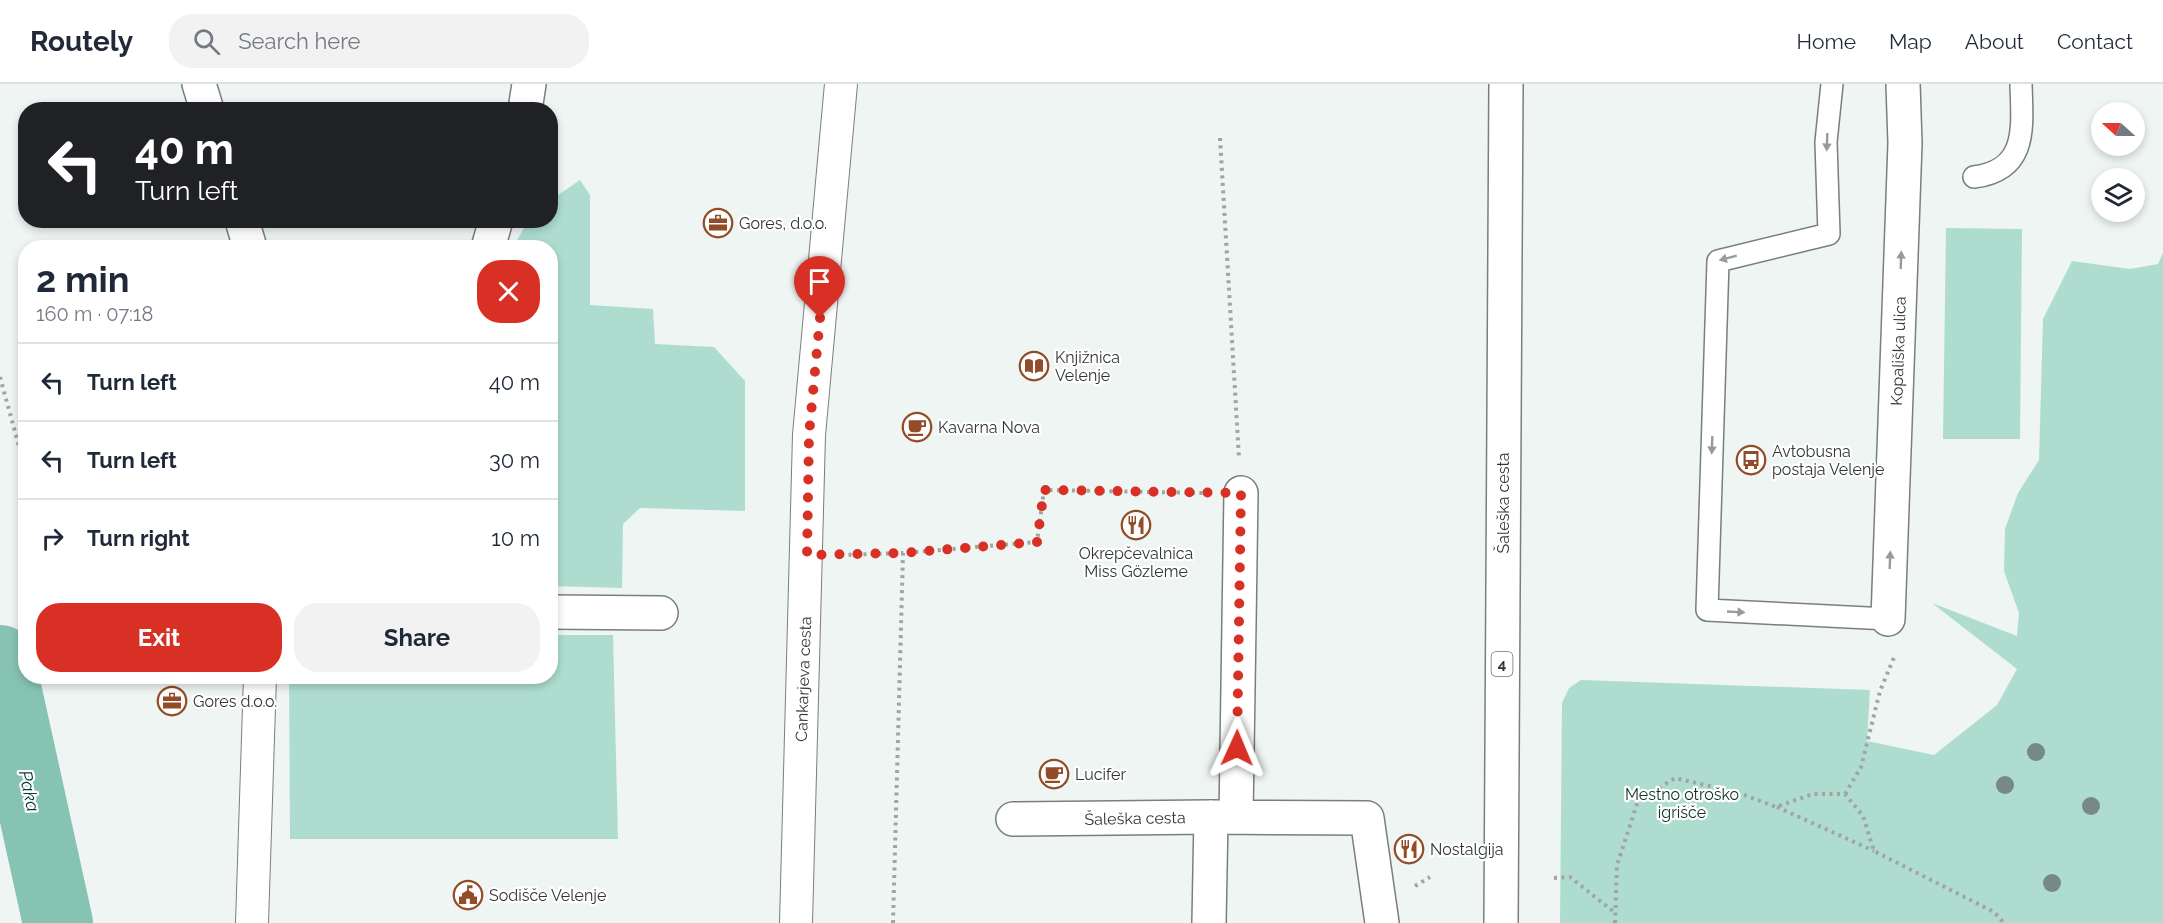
<!DOCTYPE html>
<html lang="en">
<head>
<meta charset="utf-8">
<style>
	body { margin:0; font-family:Raleway,sans-serif; background:#f2f2f3; color:#1f2937; height:100vh; display:flex; flex-direction:column; font-size:22px; white-space:nowrap }
	* { box-sizing:border-box; margin:0 }
	p { font-size:20px; color:#747a83 }
	.icon { flex:none; width:33px; height:33px; fill:none; stroke:currentColor; stroke-width:2; stroke-linecap:round; stroke-linejoin:round }
	.map { position:relative; flex:1; overflow:hidden }
	.sheet { position:absolute; left:18px; top:156px; width:540px; height:444px; display:flex; flex-direction:column; background:#fff; border-radius:24px; box-shadow:0 3px 9px #0003 }
	.sheet>* { flex:none }
	.hud { position:absolute; left:18px; top:18px; width:540px; height:126px; border-radius:24px; box-shadow:0 3px 9px #0003; background:#202124; color:#fff; overflow:hidden }
	.needle { width:39px; rotate:291deg }
	.controls { position:absolute; left:2091px; top:18px; display:grid; gap:12px }
	.controls a { display:grid; place-items:center; width:54px; height:54px; border-radius:50%; background:#fff; box-shadow:0 3px 9px #0003; font-size:30px }
	.pin { position:absolute; display:grid; place-items:center; width:51px; height:51px; color:#fff; margin:-62px -26px; border-radius:50% 50% 50% 0; rotate:-45deg; box-shadow:0 0 6px #0007 }
	.pin .icon { rotate:45deg }
	.me { position:absolute; width:66px; margin:-33px; rotate:1deg; stroke-linejoin:round; filter:drop-shadow(0 0 4px #0008) }
	.turn { display:flex; align-items:center; gap:21px; height:126px; padding:0 18px; font-size:27px }
	.turn .icon { width:78px; height:78px; stroke-width:2.5 }
	.turn b { display:block; font-size:42px; line-height:51px }
	.round { display:grid; place-items:center; flex:none; width:63px; height:63px; border-radius:24px; background:#f2f2f3 }
	.summary { display:flex; align-items:center; justify-content:space-between; height:102px; padding:0 18px }
	h1 { font-size:36px; font-weight:700; line-height:45px }
	.action { display:flex; gap:12px; margin-top:auto; padding:12px 18px }
	.action a { flex:1; height:69px; border-radius:24px; background:#d93025; color:#fff; font-size:24px; font-weight:700; line-height:69px; text-align:center }
	.action a+a { background:#f2f2f3; color:#1f2937 }
	ul { padding:0; list-style:none }
	li { display:flex; align-items:center; gap:18px; height:78px; padding:0 18px; border-top:2px solid #e0e1e3 }
	li div { flex:1 }
	li b { display:block; font-size:22px }
	li em { font-style:normal }
	header { display:flex; align-items:center; gap:36px; box-sizing:border-box; height:84px; padding:0 30px; background:#fff; border-bottom:2px solid #e0e1e3 }
	header strong { font-size:28px }
	nav { display:flex; gap:33px; margin-inline-start:auto; font-size:21px }
	.search { width:420px; height:54px; background:#f2f2f3; display:flex; align-items:center; gap:15px; box-sizing:border-box; padding:0 21px; border-radius:24px; color:#747a83; font-size:22px }
	.map>svg:first-child { display:block }
	.green { fill:#aeddd0 }
	.lines { fill:none; stroke-linecap:round; stroke-linejoin:round }
	.river { stroke:#87c3b3; stroke-width:70 }
	.service-casing { stroke:#797f7d; stroke-width:24 }
	.pedestrian-casing { stroke:#797f7d; stroke-width:34 }
	.minor-casing { stroke:#797f7d; stroke-width:36 }
	.primary-casing { stroke:#797f7d; stroke-width:36 }
	.path { stroke:#a0a5a4; stroke-width:4; stroke-dasharray:3 4.5; stroke-linecap:butt }
	.service { stroke:#fff; stroke-width:21 }
	.pedestrian { stroke:#fff; stroke-width:32 }
	.minor { stroke:#fff; stroke-width:33 }
	.primary { stroke:#fff; stroke-width:33 }
	.tree { fill:#768984 }
	.oneway { fill:#999a9a }
	.route { stroke:#d93025; stroke-width:10; stroke-dasharray:0 18 }
	.labels { text-anchor:middle; stroke-width:4.5; stroke-linejoin:round; paint-order:stroke }
	.shield { fill:#fff; stroke:#707272; stroke-width:1.5 }
	.shield-label { font-size:15px; font-weight:bold; fill:#333535 }
	.poi-label { font-size:16px; fill:#333535; stroke:#fff; text-anchor:start }
	.street-label { font-size:16px; fill:#333535; stroke:#fff }
	.park-label { font-size:16px; fill:#13312a; stroke:#fff }
	.water-label { font-size:18px; font-style:italic; fill:#023b31; stroke:#fff }
</style>
</head>
<body>
<header>
<strong>Routely</strong>
<div class="search"><svg class="icon" aria-label="search" viewBox="0 0 24 24"><circle cx="10" cy="10" r="6"/><path d="M15 15l6 6"/></svg>Search here</div>
<nav><a>Home</a><a>Map</a><a>About</a><a>Contact</a></nav>
</header>
<div class="map">
<svg width="2163" height="839" viewBox="0 0 2163 839">
	<rect width="100%" height="100%" fill="#eef5f3"/>
	<path class="green" d="M580,96L590,111V221L653,225L655,260L714,263L745,297V427L640,424L623,440L622,504L551,502L550,164L513,163L528,137L550,136L551,116Z
		M1946,144L2022,145L2020,355H1943Z
		M2163,169V839H1560L1562,619L1569,604L1581,596L1870,606L1867,657L1934,671L1997,621L2017,585L1932,519L2017,552L2019,529L2004,487L2005,445L2018,409L2039,376L2043,235L2072,177L2130,185L2158,180Z
		M551,551H613L618,755H290L289,593L550,592Z"/>
	<g class="lines">
		<path class="river" d="M0,576L58,839"/>
		<g class="service-casing">
			<path id="service" d="M1832,0L1826,58L1829,150L1718,177L1707,526L1888,535
				M1974,93C2029,86 2022,42 2021,0"/>
		</g>
		<g class="pedestrian-casing">
			<path id="pedestrian" d="M252,839L260,592
				M796,839L809,351L841,0"/>
		</g>
		<g class="minor-casing">
			<path id="minor" d="M199,0L207,26
				M525,26L529,0
				M242,136L250,164
				M488,164L496,136
				M550,528L661,529
				M1888,535L1905,59L1903,0
				M1236,733L1241,409
				M1013,735L1211,733L1367,734L1382,839
				M1209,839L1211,733"/>
		</g>
		<g class="primary-casing">
			<path id="primary" d="M1501,839L1506,0"/>
		</g>
		<path class="path" d="M1220,54L1239,374
			M0,293L26,388
			M841,471L903,469
			M1845,710L1861,683L1880,607L1895,571
			M1777,723L1874,767
			M1554,794L1570,793L1614,828
			M1415,802L1430,793
			M893,839L903,469L1037,458L1044,406L1205,409
			M1615,839L1617,781L1638,717L1675,694L1739,709L1776,723L1813,710H1845L1863,732L1874,767L1994,828L2004,839"/>
		<use href="#service" class="service"/>
		<use href="#pedestrian" class="pedestrian"/>
		<use href="#minor" class="minor"/>
		<use href="#primary" class="primary"/>
	</g>
	<g class="tree">
		<circle cx="2036" cy="668" r="9"/>
		<circle cx="2005" cy="701" r="9"/>
		<circle cx="2091" cy="722" r="9"/>
		<circle cx="2052" cy="799" r="9"/>
	</g>
	<defs><path id="oneway-solid" d="M-6-.8H1V-3.2L6.5 0L1 3.2V.8H-6Z" transform="scale(1.5)"/></defs>
	<g class="oneway">
		<use href="#oneway-solid" transform="translate(1827 58) rotate(92)"/>
		<use href="#oneway-solid" transform="translate(1728 174) rotate(165)"/>
		<use href="#oneway-solid" transform="translate(1901 176) rotate(-88)"/>
		<use href="#oneway-solid" transform="translate(1712 361) rotate(92)"/>
		<use href="#oneway-solid" transform="translate(1890 476) rotate(-88)"/>
		<use href="#oneway-solid" transform="translate(1736 528) rotate(3)"/>
	</g>
	<g class="lines">
		<path class="route" d="M820,234L809,351L807,471L903,469L1037,458L1044,406L1241,409L1237,664"/>
	</g>
	<defs>
		<g id="office-ring" transform="scale(1.5)"><circle r="9.5" fill="#fff" stroke="#934c28" stroke-width="1.5"/><path d="M-6-3h4V-5.5h4V-3h4V5H-6ZM-1-4.5V-3h2v-1.5ZM-6 0V1H6V0Z" fill="#934c28"/></g>
		<g id="library-ring" transform="scale(1.5)"><circle r="9.5" fill="#fff" stroke="#934c28" stroke-width="1.5"/><path d="M-6-4Q-3-5.5-.7-3.5V5Q-3 3-6 4ZM6-4Q3-5.5 .7-3.5V5Q3 3 6 4Z" fill="#934c28"/></g>
		<g id="cafe-ring" transform="scale(1.5)"><circle r="9.5" fill="#fff" stroke="#934c28" stroke-width="1.5"/><path d="M-5.5-4.5H6V0H3Q3 3.5 0 3.5H-2.5Q-5.5 3.5-5.5 0ZM3-3.2v2h1.7v-2ZM-6 4.5H4V6H-6Z" fill="#934c28"/></g>
		<g id="bus-ring" transform="scale(1.5)"><circle r="9.5" fill="#fff" stroke="#934c28" stroke-width="1.5"/><path d="M-5-6H5V4H4V6H2V4H-2V6H-4V4H-5ZM-3.5-4V0h7V-4ZM-3.5 1.2v1.5H-2V1.2ZM2 1.2v1.5H3.5V1.2Z" fill="#934c28"/></g>
		<g id="restaurant-ring" transform="scale(1.5)"><circle r="9.5" fill="#fff" stroke="#934c28" stroke-width="1.5"/><path d="M-5-6h1v4h1v-4h1v4h1v-4h1v5L-1.5 .5V6h-2V.5L-5-1ZM5-6V6H3V1.5H1.5Q1.5-4 5-6Z" fill="#934c28"/></g>
		<g id="civic-ring" transform="scale(1.5)"><circle r="9.5" fill="#fff" stroke="#934c28" stroke-width="1.5"/><path d="M-.6-6.5H3V-4.5H.6V-3L4-1V1h2V6H-6V1h2V-1L-.6-3ZM-1.2 2.5V6h2.4V2.5Z" fill="#934c28"/></g>
	</defs>
	<g fill-rule="evenodd">
		<use href="#office-ring" x="718" y="139"/>
		<use href="#library-ring" x="1034" y="282"/>
		<use href="#cafe-ring" x="917" y="343"/>
		<use href="#bus-ring" x="1751" y="376"/>
		<use href="#restaurant-ring" x="1136" y="441"/>
		<use href="#office-ring" x="172" y="617"/>
		<use href="#cafe-ring" x="1054" y="690"/>
		<use href="#restaurant-ring" x="1409" y="765"/>
		<use href="#civic-ring" x="468" y="811"/>
	</g>
	<g class="labels">
		<rect class="shield" x="1491.5" y="568" width="21" height="24" rx="4.5"/>
		<g class="shield-label">
			<text x="1502" y="585">4</text>
		</g>
		<g class="poi-label">
			<text x="739" y="145">Gores, d.o.o.</text>
			<text x="1055" y="279">Knjižnica<tspan x="1055" dy="18">Velenje</tspan></text>
			<text x="938" y="349">Kavarna Nova</text>
			<text x="1772" y="373">Avtobusna<tspan x="1772" dy="18">postaja Velenje</tspan></text>
			<text x="1136" y="475" text-anchor="middle">Okrepčevalnica<tspan x="1136" dy="18">Miss Gözleme</tspan></text>
			<text x="193" y="623">Gores d.o.o.</text>
			<text x="1075" y="696">Lucifer</text>
			<text x="1430" y="771">Nostalgija</text>
			<text x="489" y="817">Sodišče Velenje</text>
		</g>
		<g class="street-label">
			<text transform="translate(1898 267) rotate(-88)" y="6">Kopališka ulica</text>
			<text transform="translate(1503 419) rotate(-90)" y="6">Šaleška cesta</text>
			<text transform="translate(803 595) rotate(-88)" y="6">Cankarjeva cesta</text>
			<text transform="translate(1135 734) rotate(-1)" y="6">Šaleška cesta</text>
		</g>
		<g class="park-label">
			<text x="1682" y="716">Mestno otroško<tspan x="1682" dy="18">igrišče</tspan></text>
		</g>
		<g class="water-label">
			<text transform="translate(29 707) rotate(78)" y="6">Paka</text>
		</g>
	</g>
</svg>
<div class="controls">
<a><svg class="needle" viewBox="-14 -14 28 28"><path d="M0-13l5 13h-10z" fill="#e53935"/><path d="M0 13l5-13h-10z" fill="#747a83"/></svg></a>
<a><svg class="icon" aria-label="layers" viewBox="0 0 24 24"><path d="M12 4l9 5-9 5-9-5zM3 14l9 5 9-5"/></svg></a>
</div>
<div class="pin" style="left:820px;top:234px;background:#d93025"><svg class="icon" aria-label="arrive" viewBox="0 0 24 24"><path d="M6 21V4h12l-3 4 3 4H6"/></svg></div>
<svg class="me" style="left:1237px;top:664px" viewBox="-20 -20 40 40"><path d="M0-17L14 15 0 8-14 15z" fill="#d93025" stroke="#fff" stroke-width="4"/></svg>
<div class="hud">
<div class="turn"><svg class="icon" aria-label="left" viewBox="0 0 24 24"><path d="M17 20v-9H6M10 6l-5 5 5 5"/></svg><div><b>40 m</b>Turn left</div></div>
</div>
<section class="sheet">
<div class="summary"><div><h1>2 min</h1><p>160 m · 07:18</p></div><a class="round" style="background:#d93025;color:#fff"><svg class="icon" aria-label="close" viewBox="0 0 24 24"><path d="M6 6l12 12M18 6L6 18"/></svg></a></div>
<ul>
<li><svg class="icon" aria-label="left" viewBox="0 0 24 24"><path d="M17 20v-9H6M10 6l-5 5 5 5"/></svg><div><b>Turn left</b></div><em>40 m</em></li>
<li><svg class="icon" aria-label="left" viewBox="0 0 24 24"><path d="M17 20v-9H6M10 6l-5 5 5 5"/></svg><div><b>Turn left</b></div><em>30 m</em></li>
<li><svg class="icon" aria-label="right" viewBox="0 0 24 24"><path d="M7 20v-9h11M14 6l5 5-5 5"/></svg><div><b>Turn right</b></div><em>10 m</em></li>
</ul>
<div class="action"><a>Exit</a><a>Share</a></div>
</section>
</div>
</body>
</html>
